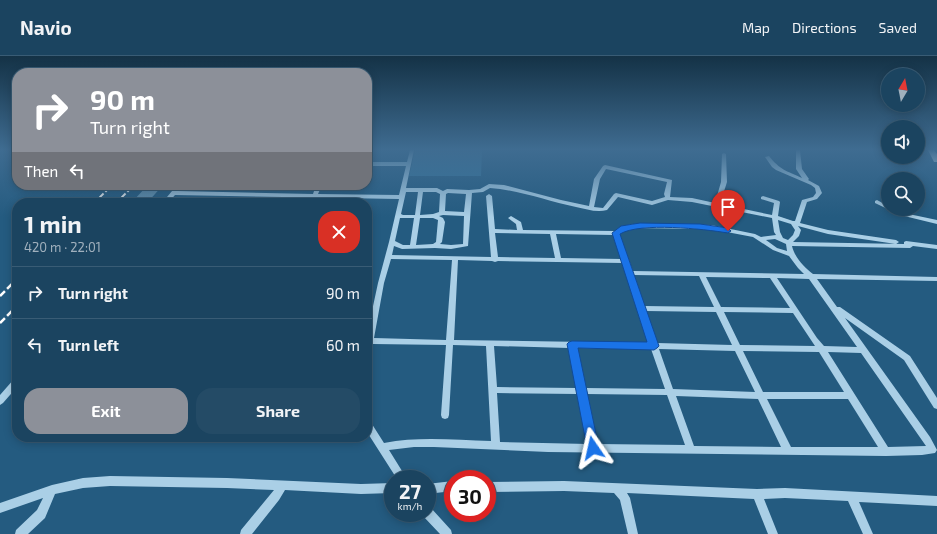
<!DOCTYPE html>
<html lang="en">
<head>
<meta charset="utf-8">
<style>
	body { margin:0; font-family:"Exo 2",sans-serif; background:#244b66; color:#f1f3f6; height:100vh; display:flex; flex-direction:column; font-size:15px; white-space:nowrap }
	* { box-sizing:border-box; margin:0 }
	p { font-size:13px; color:#a0b0bd }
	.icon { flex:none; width:22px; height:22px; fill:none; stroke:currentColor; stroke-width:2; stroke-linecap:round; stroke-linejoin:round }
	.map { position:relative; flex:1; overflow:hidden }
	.details { position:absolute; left:12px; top:142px; width:360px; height:244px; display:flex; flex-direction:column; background:#1b4460; border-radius:16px; box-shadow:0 2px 10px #0003,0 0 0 1px #395c75 }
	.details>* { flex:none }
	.hud { position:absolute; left:12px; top:12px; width:360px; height:122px; border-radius:16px; box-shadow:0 2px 10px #0003,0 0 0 1px #395c75; background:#8c9099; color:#fff; overflow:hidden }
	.needle { width:26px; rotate:10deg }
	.buttons { position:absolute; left:881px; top:12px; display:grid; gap:8px }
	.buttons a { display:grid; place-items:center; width:44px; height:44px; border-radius:50%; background:#1b4460; box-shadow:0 2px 10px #0003,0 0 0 1px #395c75; font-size:20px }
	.speed { position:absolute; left:384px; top:414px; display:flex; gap:8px; font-size:20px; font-weight:700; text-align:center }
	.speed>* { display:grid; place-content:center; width:52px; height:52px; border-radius:50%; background:#1b4460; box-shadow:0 2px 10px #0003,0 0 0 1px #395c75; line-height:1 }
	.speed small { font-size:10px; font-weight:400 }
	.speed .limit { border:6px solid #d22; background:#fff; color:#111 }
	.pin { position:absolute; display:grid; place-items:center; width:34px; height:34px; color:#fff; margin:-41px -17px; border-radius:50% 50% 50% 0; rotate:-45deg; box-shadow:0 0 4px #0007 }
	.pin .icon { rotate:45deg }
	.me { position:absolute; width:44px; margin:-22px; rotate:349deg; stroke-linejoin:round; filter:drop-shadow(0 0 3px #0008) }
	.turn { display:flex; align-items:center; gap:14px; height:84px; padding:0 12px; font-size:18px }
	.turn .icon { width:52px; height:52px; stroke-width:2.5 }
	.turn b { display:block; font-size:28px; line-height:34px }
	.then { display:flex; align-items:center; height:38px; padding:0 12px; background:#0003; gap:8px; font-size:15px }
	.round { display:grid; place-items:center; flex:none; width:42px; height:42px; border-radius:16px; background:#244b66 }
	.summary { display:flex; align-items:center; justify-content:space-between; height:68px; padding:0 12px }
	h1 { font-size:24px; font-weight:700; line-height:30px }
	.action { display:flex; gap:8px; margin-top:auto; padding:8px 12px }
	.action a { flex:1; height:46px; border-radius:16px; background:#8c9099; color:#fff; font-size:16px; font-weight:700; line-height:46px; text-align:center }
	.action a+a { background:#244b66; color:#f1f3f6 }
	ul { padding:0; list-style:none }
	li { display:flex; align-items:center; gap:12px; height:52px; padding:0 12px; border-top:1px solid #395c75 }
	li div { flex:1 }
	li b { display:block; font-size:15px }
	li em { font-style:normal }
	header { display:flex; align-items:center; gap:24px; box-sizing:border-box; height:56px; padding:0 20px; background:#1b4460; border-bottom:1px solid #395c75 }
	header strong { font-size:19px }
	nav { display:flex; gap:22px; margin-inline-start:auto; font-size:14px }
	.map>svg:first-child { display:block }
	.green { fill:#34749b }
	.building { fill:#6595b4 }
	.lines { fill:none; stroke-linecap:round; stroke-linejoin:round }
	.minor { fill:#aacfe6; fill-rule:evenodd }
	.major { fill:#ebf5fd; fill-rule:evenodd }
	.rail-far1 { stroke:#fff; stroke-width:2; stroke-dasharray:5.5 2.5; stroke-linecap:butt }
	.rail { stroke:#fff; stroke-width:2.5; stroke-dasharray:7 3; stroke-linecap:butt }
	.route { fill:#1a73e8; stroke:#114b97 }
</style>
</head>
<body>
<header>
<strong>Navio</strong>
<nav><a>Map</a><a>Directions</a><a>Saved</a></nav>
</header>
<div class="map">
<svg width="937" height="478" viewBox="0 0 937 478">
	<rect width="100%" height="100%" fill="#245b80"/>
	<path class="green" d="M415,94H482L481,120H409Z"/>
	<path class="building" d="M148,129H163L147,147H131Z"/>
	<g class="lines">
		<path class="minor" d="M410,94H414L406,132H437L443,135L447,133L469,134L480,133L489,128L504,129L561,144L589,150L594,123L603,110L605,109L672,124L670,141L692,142L715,147L721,126L722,98L724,97L726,98L727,126L720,148L772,159L774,147L761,143V141L763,140L779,145L780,146L778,160L793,165H795L802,144L813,141L816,137L815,132L811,129L776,114L772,111L765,101L769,100C780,114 787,115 802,122L796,113V94H800L802,113L809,123L808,124L819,130L822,137L817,143L807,146L800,167L828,174L896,184L899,186L896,188L828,178L798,170L801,174L799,180L793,186L904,188V186L906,185L937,189V193L913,190L910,192L792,190C795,202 804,211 813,218L937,221V225L817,223L837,251H840L910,300L937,342V353L934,352L904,304L845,262L930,381L937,394L935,397L922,399L886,400L548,396L434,391H414L389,394L407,423H397L367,376V364L370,365L384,387C419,380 455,384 491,385L486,290L453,289L449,359L448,362L445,363L442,362L441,359L446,289L373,288L370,299L367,300V278L378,227L389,186L399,143L175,139L168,147H162L177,129H183L178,135L313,138L316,129H322L318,138L399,139L406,110H367V106H407ZM606,113L667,126L664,138L665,141L652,145L616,137L614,138L603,152L594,151L600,123ZM490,132C519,134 547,145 576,151C586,153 597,157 607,154L618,141L652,149L668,144L692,146L772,162L774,176L776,179L761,181L755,178L711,169L632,168L622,171L615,175L523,174L521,166L511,160L508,162L516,168L517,174L495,173L492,140L489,138L486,140L491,201L392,199L394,190L402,193L435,192L451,193L468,190L472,137L483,136ZM406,136H418L415,159H403L401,158ZM423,136H436L440,138L439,156L433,158L420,159ZM448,137L466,138L464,156L445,155L446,138ZM443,159L464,160L463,188L451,189L440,188L442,186L445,166L443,162L439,160ZM400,162H414L410,189H403L395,185ZM420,162H433L438,164L436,186L433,188L416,189ZM778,164L791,168L795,174L793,179L788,184L783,182L780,176ZM632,172L711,173L753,181L773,194L789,200L798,212L804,218L633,215L619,178L626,173ZM495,177L550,178L555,202L498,201ZM556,178L614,179L622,203L561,202ZM775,183L786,188L787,195L777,192L766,184ZM391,203L452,204L446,284L374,282L384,227ZM458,204L492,205L495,206L498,205L623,207L649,287L454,284ZM634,219L699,220L714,251L644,250ZM706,221L770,222L790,252L721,251ZM777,222L809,223L857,291L824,290L817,282ZM646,255L716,256L732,289L657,287ZM724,256L793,257L815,290L740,289ZM494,290L569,292L577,332L497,331ZM577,292L651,293L665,333L585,332ZM659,293L735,295L755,336L673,333ZM743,295L819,296L844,336H763ZM828,296L861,297L926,390L888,391ZM497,337L578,338L588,388L500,386ZM586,338L667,339L685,389L597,388ZM676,340L758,343L781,391L694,390ZM767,343H848L878,391H791Z
			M877,144L888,150V153H896L904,157L937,164V168L900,159L875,147V145Z
			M17,322V331L3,347L0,349V339L14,323Z
			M110,420L227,422L361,428L393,427V437L361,438L285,434L279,444L252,478H240L241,474L274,434L227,432L110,430L83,432L55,438L45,462L28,478H15L16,474L37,454L43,442L0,457V447L52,429L83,422Z
			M453,425V435L427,438V428Z
			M564,425L757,433L785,432L937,440V450L859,446L873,478H863L848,445L785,442L764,443L778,478H768L754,443L627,437L630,442L638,478H628L620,444L614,437L564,435L487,436V426Z
			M427,451L431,452L451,474L452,478H440L423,460L422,457H427Z"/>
		<path class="major" d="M928,94H934L937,98V106H934Z"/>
		<path class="rail-far1" d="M94,147L112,129
			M116,147L134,129"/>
		<path class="rail" d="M0,240L17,223
			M0,267L17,250"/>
	</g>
	<linearGradient id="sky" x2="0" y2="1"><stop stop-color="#143246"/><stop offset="0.58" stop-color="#3f6c91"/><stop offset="1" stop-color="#3f6c91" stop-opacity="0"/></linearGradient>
	<rect width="937" height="161" fill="url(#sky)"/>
	<path class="route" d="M640,167L700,168L728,172L731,175L728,177C704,173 640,166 620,178L659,290L657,292L654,294L578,292L599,392L597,395L593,397L589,395L587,392L567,288L569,286L572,285L647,286L612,177L621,170Z"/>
</svg>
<div class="buttons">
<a><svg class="needle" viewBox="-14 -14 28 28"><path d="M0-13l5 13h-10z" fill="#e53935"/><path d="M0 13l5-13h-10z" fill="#a0b0bd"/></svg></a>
<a><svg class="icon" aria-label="sound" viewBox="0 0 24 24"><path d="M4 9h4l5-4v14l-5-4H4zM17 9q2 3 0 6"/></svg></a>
<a><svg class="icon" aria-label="search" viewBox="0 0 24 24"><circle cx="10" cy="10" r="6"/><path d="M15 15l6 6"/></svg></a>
</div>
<div class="speed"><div>27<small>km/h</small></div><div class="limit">30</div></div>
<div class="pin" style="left:728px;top:175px;background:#d93025"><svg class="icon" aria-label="arrive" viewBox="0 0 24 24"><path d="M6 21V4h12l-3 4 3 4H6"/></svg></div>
<svg class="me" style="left:593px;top:392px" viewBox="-20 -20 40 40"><path d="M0-17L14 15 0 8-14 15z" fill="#1a73e8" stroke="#fff" stroke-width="4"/></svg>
<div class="hud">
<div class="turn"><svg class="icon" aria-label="right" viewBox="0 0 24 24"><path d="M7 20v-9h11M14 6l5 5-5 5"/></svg><div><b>90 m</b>Turn right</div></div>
<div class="then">Then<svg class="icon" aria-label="left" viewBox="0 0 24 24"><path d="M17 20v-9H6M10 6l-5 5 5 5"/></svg></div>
</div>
<section class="details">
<div class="summary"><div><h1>1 min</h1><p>420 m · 22:01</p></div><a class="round" style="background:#d93025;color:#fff"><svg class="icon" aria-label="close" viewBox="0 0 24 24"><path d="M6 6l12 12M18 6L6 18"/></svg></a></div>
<ul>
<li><svg class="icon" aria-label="right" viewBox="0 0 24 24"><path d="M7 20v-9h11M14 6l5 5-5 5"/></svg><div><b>Turn right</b></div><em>90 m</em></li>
<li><svg class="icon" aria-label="left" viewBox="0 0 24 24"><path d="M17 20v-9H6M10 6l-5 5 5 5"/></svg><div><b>Turn left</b></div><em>60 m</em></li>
</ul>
<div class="action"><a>Exit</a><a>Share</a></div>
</section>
</div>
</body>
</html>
